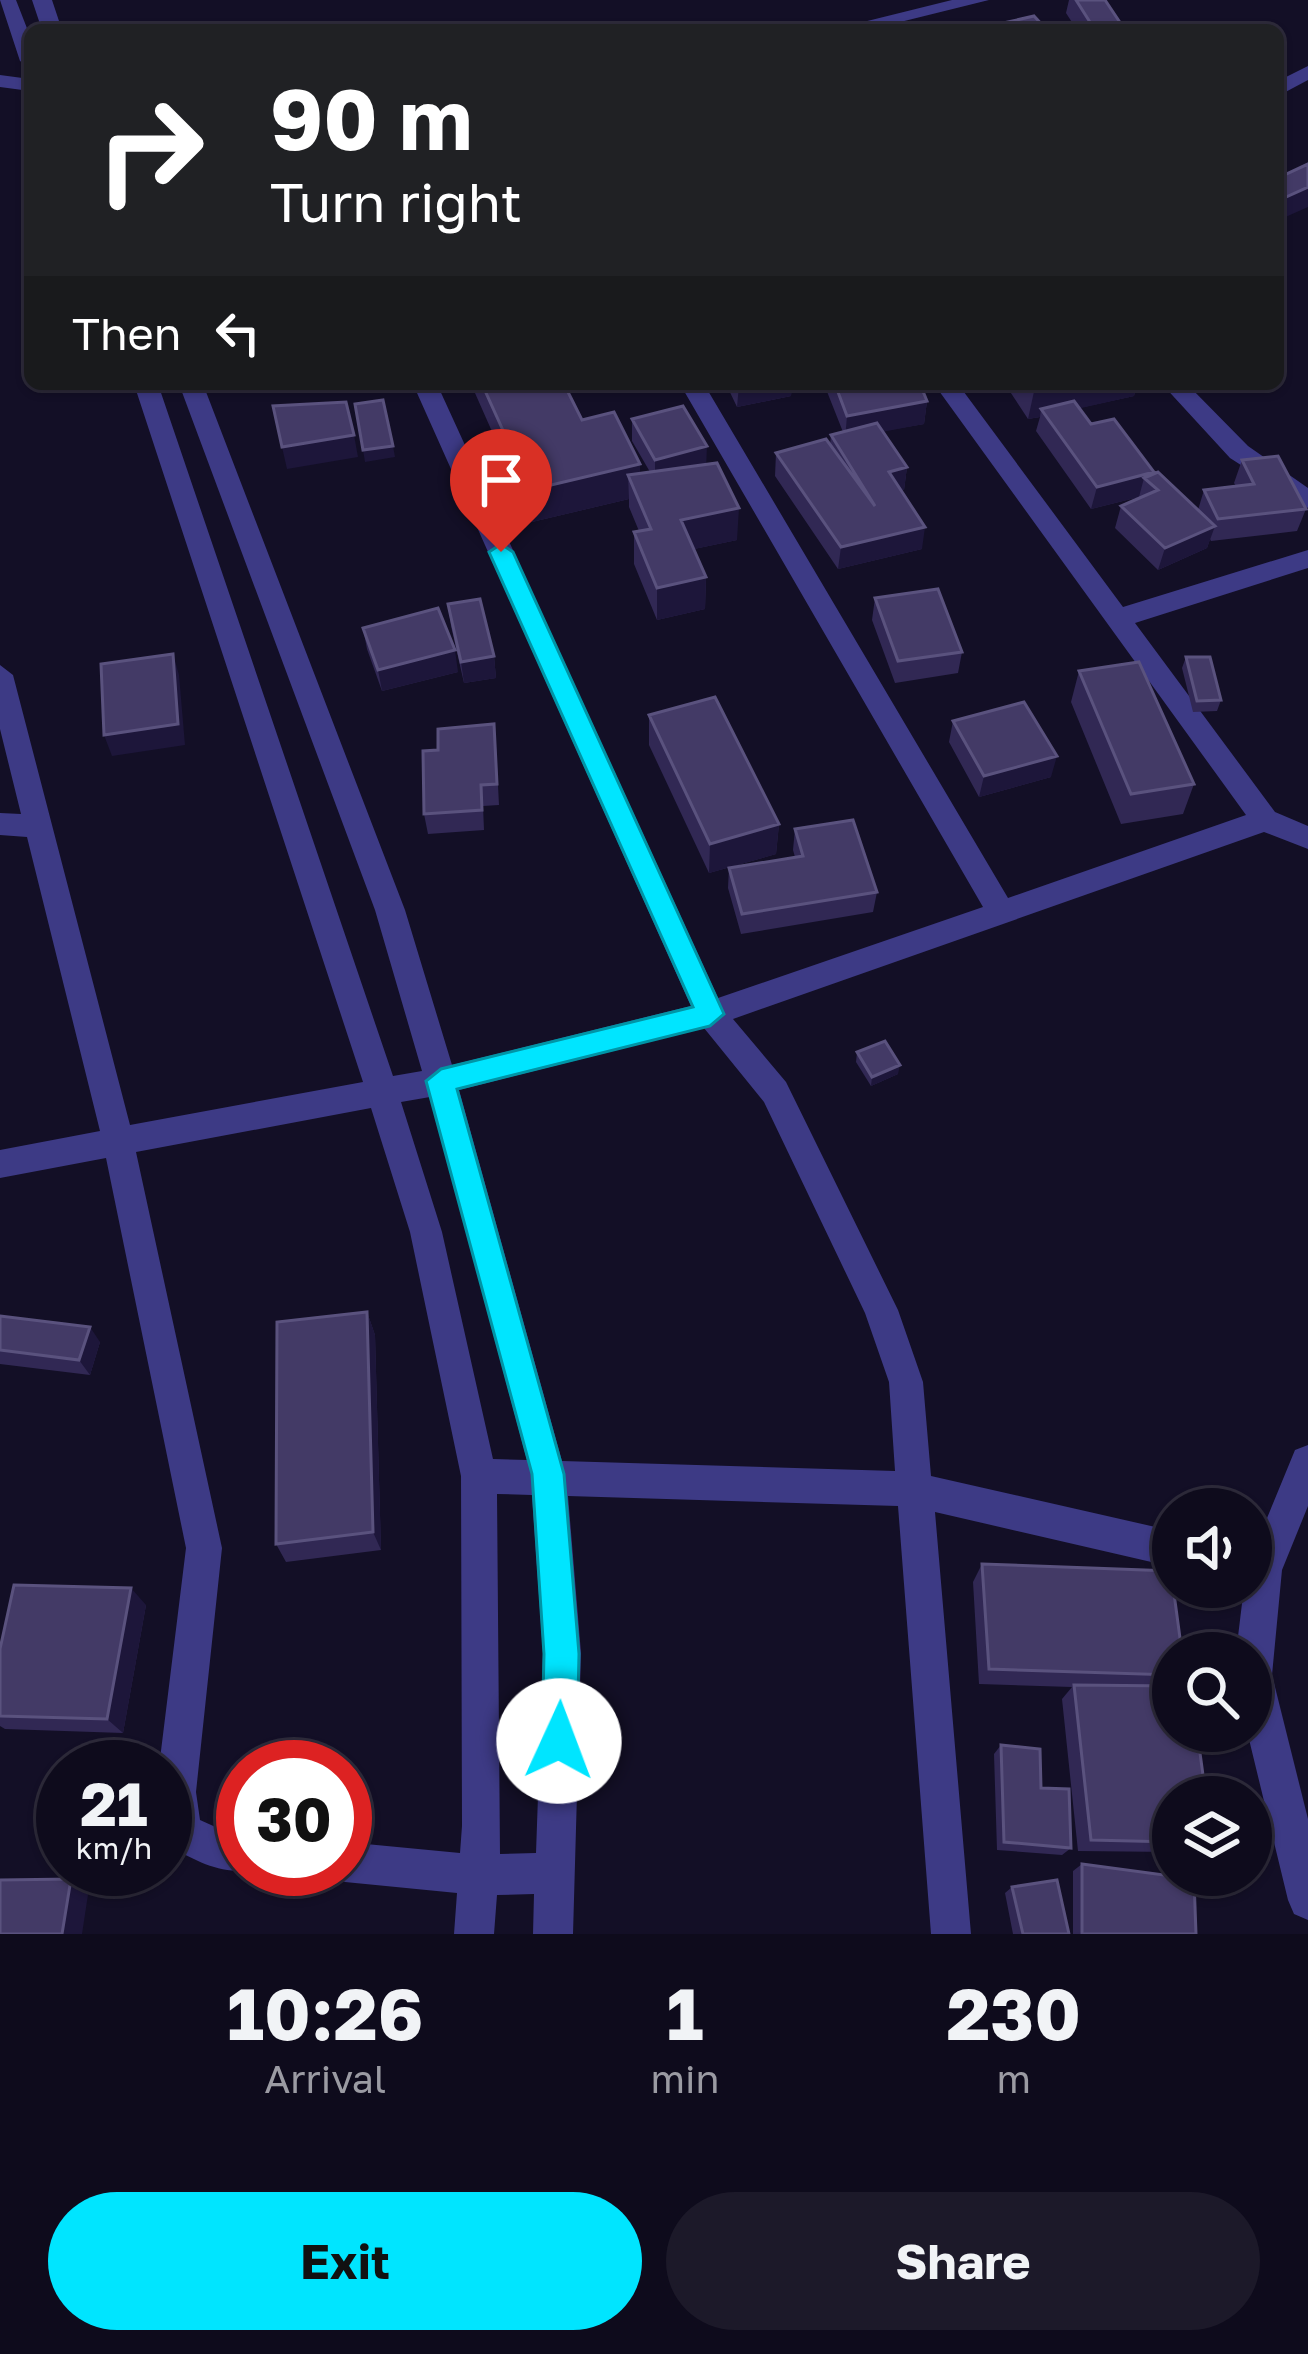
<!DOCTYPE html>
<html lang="en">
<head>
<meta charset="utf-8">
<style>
	body { margin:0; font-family:"Golos Text",sans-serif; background:#1c1929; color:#f1f3f6; height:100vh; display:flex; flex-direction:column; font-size:45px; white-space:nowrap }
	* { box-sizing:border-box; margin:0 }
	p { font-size:39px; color:#9b9ba3 }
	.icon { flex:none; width:66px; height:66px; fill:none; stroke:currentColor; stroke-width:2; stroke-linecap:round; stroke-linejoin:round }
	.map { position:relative; height:1934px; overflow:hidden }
	.sheet { display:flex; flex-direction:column; background:#0e0b1c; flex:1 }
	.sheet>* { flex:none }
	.hud { position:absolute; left:24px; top:24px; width:1260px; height:366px; border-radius:18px; box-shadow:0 3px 9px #0004,0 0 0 3px #2e2b3b; background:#202124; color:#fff; overflow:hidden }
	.buttons { position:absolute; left:1152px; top:1488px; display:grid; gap:24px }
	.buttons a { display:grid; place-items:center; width:120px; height:120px; border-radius:50%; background:#0e0b1c; box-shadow:0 3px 9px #0004,0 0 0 3px #2e2b3b; font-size:60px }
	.speed { position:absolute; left:36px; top:1740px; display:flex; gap:24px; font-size:60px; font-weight:700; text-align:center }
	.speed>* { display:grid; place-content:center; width:156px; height:156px; border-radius:50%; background:#0e0b1c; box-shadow:0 3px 9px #0004,0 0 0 3px #2e2b3b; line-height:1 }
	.speed small { font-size:30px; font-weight:400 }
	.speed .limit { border:18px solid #d22; background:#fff; color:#111 }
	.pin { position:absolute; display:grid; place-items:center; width:102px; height:102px; color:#fff; margin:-123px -51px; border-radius:50% 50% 50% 0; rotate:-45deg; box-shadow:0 0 12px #0007 }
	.pin .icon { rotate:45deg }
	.me { position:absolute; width:132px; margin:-66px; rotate:2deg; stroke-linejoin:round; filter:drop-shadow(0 0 9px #0008) }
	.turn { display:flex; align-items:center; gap:42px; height:252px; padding:0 48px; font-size:54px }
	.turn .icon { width:156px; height:156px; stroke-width:2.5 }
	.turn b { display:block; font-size:84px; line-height:102px }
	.then { display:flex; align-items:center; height:114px; padding:0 48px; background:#0003; gap:24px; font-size:45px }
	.eta { display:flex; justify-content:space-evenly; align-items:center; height:204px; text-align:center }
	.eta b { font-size:72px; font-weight:700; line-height:84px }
	.primary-button { display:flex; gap:24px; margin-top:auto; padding:24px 48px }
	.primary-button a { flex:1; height:138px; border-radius:72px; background:#00e5ff; color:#111; font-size:48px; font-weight:700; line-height:138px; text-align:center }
	.primary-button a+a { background:#1c1929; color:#f1f3f6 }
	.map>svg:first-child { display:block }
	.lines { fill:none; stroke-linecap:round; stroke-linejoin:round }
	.minor { fill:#3d3a85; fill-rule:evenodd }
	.wall { fill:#312854 }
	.shaded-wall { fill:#1d163a }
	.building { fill:#433a66; stroke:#5a527e; stroke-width:3 }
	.route { fill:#00e5ff; stroke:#0095a6; stroke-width:3 }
</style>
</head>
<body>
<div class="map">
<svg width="1308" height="1934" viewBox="0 0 1308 1934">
	<rect width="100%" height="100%" fill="#130f26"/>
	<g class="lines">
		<path class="minor" d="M0,0H16L30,36V67L20,61Z
			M32,0H52L62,30H42Z
			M952,0H989L868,30H831Z
			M1308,66V80L1278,96V81Z
			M0,75L30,79V91L0,87Z
			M134,384H158L393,1076L422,1071L375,910L179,384H203L405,910L452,1065L691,1006L413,384H437L718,998L983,907L680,384H704L1008,898L1246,815L934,384H958L1123,607L1308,550V568L1135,623L1275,812L1308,826V849L1264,832L733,1019L786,1082L898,1310L923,1382L931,1476L1173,1531V1567L935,1512L971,1934H931L898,1506L568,1496L581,1653L573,1934H533L534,1894L497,1895L494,1934H454L457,1893L345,1882L331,1876L328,1869H345V1842L460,1853L462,1826L461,1476L410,1232L371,1108L136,1152L222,1548L196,1792L200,1820L220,1829L243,1832V1869H250C221,1876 194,1859 168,1846L165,1767H159L186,1548L106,1158L0,1178V1150L100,1131L27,837L0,835V813L21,814L0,729V665L13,675L130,1125L363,1082ZM704,1028L764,1102L865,1313L889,1382L895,1471L562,1461L459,1090ZM430,1097L527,1460L493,1459L442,1232L401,1102ZM497,1494L532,1495L543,1653L536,1853L500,1854Z
			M1162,384H1187L1248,446L1308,488V508L1230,458Z
			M1308,1445V1506L1282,1570L1272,1675L1308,1819V1920L1294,1914L1288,1900L1247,1731L1251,1653H1236L1244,1587H1251V1557L1295,1450Z"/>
	</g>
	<path class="wall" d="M1069,0H1105L1125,30H1077L1066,13Z
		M1308,164L1281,219L1278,226V178Z
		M471,384H564L582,420L640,464V474L650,472L632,441V419L706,465L737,540L694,549L706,577L705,609L657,620L634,564V532L639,531L629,507V499L532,522Z
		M726,384H792L791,396L737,407Z
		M824,384H920L927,401L924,424L883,431L907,467L904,490H901L922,549L838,569L775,476L776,453L830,445L831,435L843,432Z
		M1005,384H1137L1134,396L1079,408L1091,424L1154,472L1198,510L1204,490L1236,486L1234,483L1242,460L1306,509L1297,531L1211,541L1210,539L1207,548L1158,570L1115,528L1121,506L1139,497L1091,509L1036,431L1040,417L1028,419Z
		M875,598L962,652L958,673L895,683L872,620Z
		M448,604L494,656L496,678L464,683L451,626Z
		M363,628L458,672L382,691L367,649Z
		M1186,657L1221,700L1217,711L1193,712L1182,668Z
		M1079,671L1194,784L1183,814L1121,824L1071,702Z
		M649,715L779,824L776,854L709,873L649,745Z
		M953,721L1051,777L979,797L949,742Z
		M496,746L499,805L483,806L484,830L428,834L424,814Z
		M795,829L877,892L873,912L741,934L728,888L729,868L795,857L793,850Z
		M857,1052L898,1074L871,1086L856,1062Z
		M367,1312L375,1335L381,1550L286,1562L276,1544Z
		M0,1316L100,1342L90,1375L0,1364Z
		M982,1564L1173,1653V1852L1078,1851L1062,1699L1072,1687L979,1684L973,1582Z
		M146,1605L123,1733L5,1729L0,1726V1649Z
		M1001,1745L1071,1848L1062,1855L997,1850L994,1754Z
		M1082,1864L1196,1934H1073V1871Z
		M1012,1887L1069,1934H1013L1005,1893Z"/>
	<path class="shaded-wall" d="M1308,187V207L1281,219L1278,226V216L1281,215L1286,197Z
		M744,384H792L791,396L737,407L739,385Z
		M1049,384H1137L1134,396L1046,416L1041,409L1040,417L1028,419L1035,387Z
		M927,401L924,424L845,439L847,416Z
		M354,435L358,457L287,469L282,447Z
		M393,446L395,457L365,462L363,450Z
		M707,446L706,469L655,482V460Z
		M640,464V496L628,475L629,499L532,522L530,490Z
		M907,467L904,490L886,494L889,472Z
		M1154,472L1144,478L1139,497L1091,509L1097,487Z
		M739,508L737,540L680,552L681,520Z
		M1215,526L1207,548L1158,570L1165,548Z
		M925,527L922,549L838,569L841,547Z
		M706,577L705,609L657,620V588Z
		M455,650L458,672L382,691L378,670Z
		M173,654L179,675L185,745L112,756L104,735Z
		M494,656L496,678L464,683L461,662Z
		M1057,756L1051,777L979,797L984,776Z
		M779,824L776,854L709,873L710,844Z
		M900,1065L898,1074L871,1086L872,1077Z
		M367,1312L375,1335L381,1550L373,1532Z
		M90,1327L100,1342L90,1375L79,1360Z
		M131,1588L146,1605L123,1733L107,1719Z
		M71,1879L89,1888L82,1934H62Z"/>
	<path class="building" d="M1076,0H1105L1125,30H1095Z
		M1034,16L1047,30H1015L1008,22Z
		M992,26L998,30H971Z
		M1308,164V187L1286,197L1278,191V178Z
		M482,384H564L582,420L614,412L640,464L530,490Z
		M835,384H920L927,401L847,416Z
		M383,400L393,446L363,450L355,404Z
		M1074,401L1091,424L1114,419L1154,472L1097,487L1041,409Z
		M346,402L354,435L282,447L273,406Z
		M683,406L707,446L655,460L632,419Z
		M877,423L907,467L889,472L925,527L841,547L776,453L826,439L875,506L831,435Z
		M1278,456L1306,509L1218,519L1204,490L1254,484L1242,460Z
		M717,463L739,508L681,520L706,577L657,588L634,532L651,529L628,475Z
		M1158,472L1215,526L1165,548L1121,506L1158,490L1144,478Z
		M938,589L962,652L898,661L875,598Z
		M480,599L494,656L461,662L448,604Z
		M438,608L455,650L378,670L363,628Z
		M173,654L178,724L104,735L101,664Z
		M1186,657H1210L1221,700L1197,701Z
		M1139,662L1194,784L1131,794L1079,671Z
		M715,697L779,824L710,844L649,715Z
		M1024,702L1057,756L984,776L953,721Z
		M494,724L497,784L481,785L482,810L424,814L423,751L438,750V729Z
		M853,820L877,892L742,914L729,868L803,856L795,829Z
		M885,1041L900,1065L872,1077L857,1052Z
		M367,1312L373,1532L276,1544L277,1322Z
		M0,1316L90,1327L79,1360L0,1350Z
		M982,1564L1171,1571L1182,1653H1173V1675L989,1669Z
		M14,1585L131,1588L107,1719L0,1716V1649Z
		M1074,1685L1173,1686V1731H1197L1206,1797H1173V1842L1091,1840Z
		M1001,1745L1040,1749L1041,1788L1069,1789L1071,1848L1004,1842Z
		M1082,1864L1194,1879L1196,1934H1082Z
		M71,1879L62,1934H0V1880Z
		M1057,1880L1069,1934H1023L1012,1887Z"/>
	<path class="route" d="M501,544L513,552L724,1014L710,1026L457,1089L564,1474L579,1654L577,1741L572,1754L559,1759L547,1754L542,1741L544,1654L532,1474L426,1081L441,1069L693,1007L489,552Z"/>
</svg>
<div class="buttons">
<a><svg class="icon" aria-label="sound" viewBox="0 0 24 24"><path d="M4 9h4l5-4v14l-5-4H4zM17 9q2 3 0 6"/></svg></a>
<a><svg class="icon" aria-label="search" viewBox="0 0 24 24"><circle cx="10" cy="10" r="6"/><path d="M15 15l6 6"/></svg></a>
<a><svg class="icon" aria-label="layers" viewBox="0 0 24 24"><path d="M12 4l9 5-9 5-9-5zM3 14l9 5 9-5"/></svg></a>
</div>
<div class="speed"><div>21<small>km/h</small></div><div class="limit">30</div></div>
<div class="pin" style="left:501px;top:552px;background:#d93025"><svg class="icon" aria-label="arrive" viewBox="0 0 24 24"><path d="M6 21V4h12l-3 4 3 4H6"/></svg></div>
<svg class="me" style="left:559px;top:1741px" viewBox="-20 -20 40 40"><circle r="19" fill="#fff"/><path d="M0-13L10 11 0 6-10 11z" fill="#00e5ff"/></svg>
<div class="hud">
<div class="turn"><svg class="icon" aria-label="right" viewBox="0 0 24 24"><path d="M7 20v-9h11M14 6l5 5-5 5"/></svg><div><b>90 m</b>Turn right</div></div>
<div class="then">Then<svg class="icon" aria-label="left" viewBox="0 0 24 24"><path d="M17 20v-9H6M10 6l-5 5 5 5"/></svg></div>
</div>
</div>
<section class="sheet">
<div class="eta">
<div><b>10:26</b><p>Arrival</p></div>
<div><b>1</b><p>min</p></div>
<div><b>230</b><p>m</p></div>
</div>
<div class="primary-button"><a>Exit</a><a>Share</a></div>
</section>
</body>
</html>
